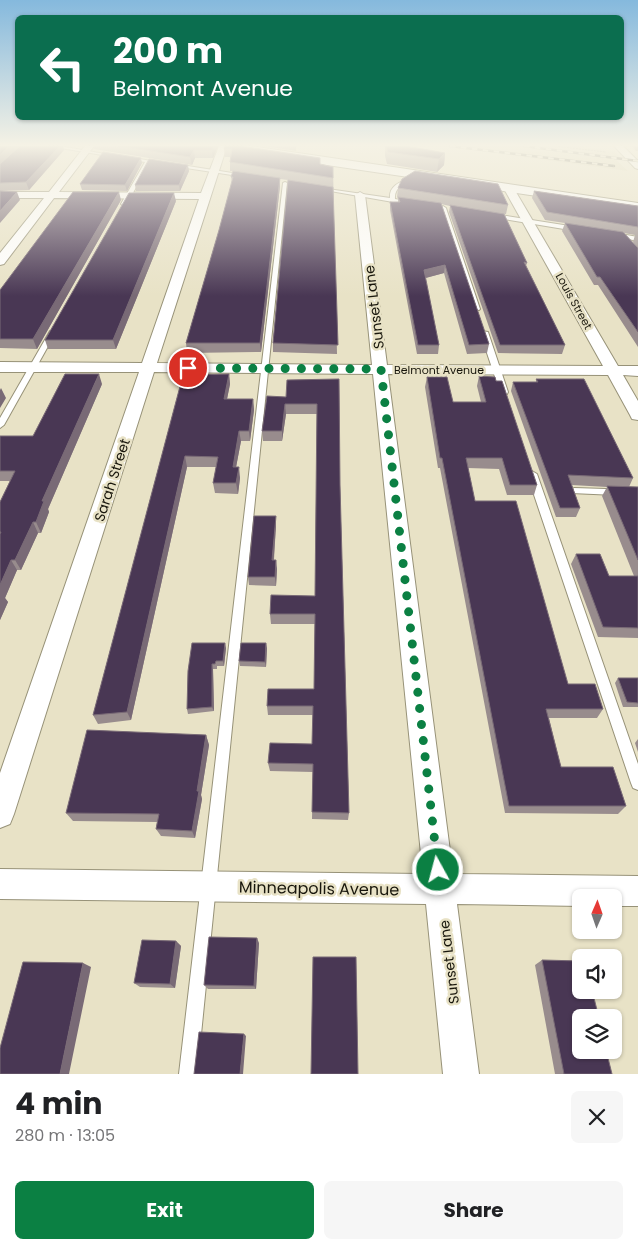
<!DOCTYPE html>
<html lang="en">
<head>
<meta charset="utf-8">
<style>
	body { margin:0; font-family:Poppins,sans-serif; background:#f6f6f6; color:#202124; height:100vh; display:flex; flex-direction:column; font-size:19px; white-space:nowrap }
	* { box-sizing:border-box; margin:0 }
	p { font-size:16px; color:#757577 }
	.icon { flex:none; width:28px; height:28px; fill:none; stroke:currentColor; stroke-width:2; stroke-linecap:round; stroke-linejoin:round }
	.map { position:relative; height:1074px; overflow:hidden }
	.side { display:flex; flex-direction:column; background:#fff; flex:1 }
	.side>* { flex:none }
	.guide { position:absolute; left:15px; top:15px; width:609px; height:105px; border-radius:8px; box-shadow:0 1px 4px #0004; background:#0b6e4f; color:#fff; overflow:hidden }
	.needle { width:32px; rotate:2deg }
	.controls { position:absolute; left:572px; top:889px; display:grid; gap:10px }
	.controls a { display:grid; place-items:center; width:50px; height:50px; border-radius:8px; background:#fff; box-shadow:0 1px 4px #0004; font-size:25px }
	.pin { position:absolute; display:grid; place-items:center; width:42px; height:42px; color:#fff; margin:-21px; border:2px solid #fff; border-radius:50%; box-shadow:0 1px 5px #0007 }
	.me { position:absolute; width:55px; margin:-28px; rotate:353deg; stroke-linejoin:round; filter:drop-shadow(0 0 4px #0008) }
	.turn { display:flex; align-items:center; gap:18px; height:105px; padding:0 15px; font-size:22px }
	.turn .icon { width:65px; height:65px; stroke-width:2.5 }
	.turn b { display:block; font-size:35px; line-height:42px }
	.round { display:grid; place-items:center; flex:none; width:52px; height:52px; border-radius:8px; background:#f6f6f6 }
	.overview { display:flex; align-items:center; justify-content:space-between; height:85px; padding:0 15px }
	h1 { font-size:30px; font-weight:700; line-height:38px }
	.primary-button { display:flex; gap:10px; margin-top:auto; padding:10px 15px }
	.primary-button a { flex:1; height:58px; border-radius:8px; background:#0b8043; color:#fff; font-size:20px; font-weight:700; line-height:58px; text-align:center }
	.primary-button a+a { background:#f6f6f6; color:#202124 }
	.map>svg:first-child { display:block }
	.built { fill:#ddd7b4 }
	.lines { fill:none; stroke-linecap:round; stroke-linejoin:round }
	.lane-casing { stroke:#979278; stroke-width:2 }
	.street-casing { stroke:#979278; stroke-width:2 }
	.secondary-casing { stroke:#979278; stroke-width:2 }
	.path { stroke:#87836f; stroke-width:1; stroke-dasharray:2 1; stroke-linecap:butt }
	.lane { fill:#fff; fill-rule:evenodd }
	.street { fill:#fff; fill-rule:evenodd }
	.secondary { fill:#fff; fill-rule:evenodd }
	.rail-casing { stroke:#575445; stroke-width:2.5 }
	.rail { stroke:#e8e2c6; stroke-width:2; stroke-dasharray:5.5; stroke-linecap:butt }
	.wall { fill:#988c8d; fill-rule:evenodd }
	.shaded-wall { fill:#796a76 }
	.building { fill:#493754; stroke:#796a76 }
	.route { stroke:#0b8043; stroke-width:9; stroke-dasharray:0 16.2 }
	.labels { text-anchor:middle; stroke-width:5; stroke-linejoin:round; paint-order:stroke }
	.far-street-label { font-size:11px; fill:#18160c; stroke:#e8e2c6 }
	.street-label { font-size:14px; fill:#18160c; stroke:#e8e2c6 }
	.near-street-label { font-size:16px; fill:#18160c; stroke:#e8e2c6 }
</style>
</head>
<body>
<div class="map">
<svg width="638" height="1074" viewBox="0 0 638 1074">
	<rect width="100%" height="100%" fill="#e8e2c6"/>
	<path class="built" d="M441,146H573L614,151L623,160L615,159L628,171Z"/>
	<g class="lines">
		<g class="lane-casing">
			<path id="lane" d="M49,146H60L116,156L114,157Z
				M128,157L163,163L161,164L149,163L127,204L124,206L121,204L145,162L126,159Z
				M175,164L245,175L247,176L245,177L173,166Z
				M410,178L412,180C403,184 394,188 395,199L412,202L410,205L319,189L321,188L390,198C389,186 400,182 410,178Z
				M285,182L287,183L197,1074H179L283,183Z
				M443,206L446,208L480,309L479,310L474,309L440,208Z
				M494,214L576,227L579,229L576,231L492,217V215Z
				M615,233L638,237V241L613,236V234Z
				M50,331L56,332L4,425L0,428V418Z
				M482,331L488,332L508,392L507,394H504L500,392L480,332Z
				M532,471L537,474L638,764V790L633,788L631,783L527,474Z
				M574,488L638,490V496L571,493L569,491Z"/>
		</g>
		<g class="street-casing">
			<path id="street" d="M85,146H94L59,192L201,193L219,146H227L157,363L372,365L355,195L360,192L365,195L387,365L603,366L503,187L508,184L513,187L618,366H638V376L623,375L638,401V420L632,419L630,415L608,375L388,374L453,874L638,876V906H614V898H581V906L457,904L479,1074H443L426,904L0,899V869L423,874L373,374L154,372L14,814L10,824L0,828V773L139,372H0V362L142,363L199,199L54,198L4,264L0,265V253L44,198H0V192H49Z
				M614,146H623L638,161V169L635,168Z"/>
		</g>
		<g class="secondary-casing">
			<path id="secondary" d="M219,146H250L638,203V211L225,150Z"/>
		</g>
		<path class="path" d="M555,146L606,152"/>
		<use href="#lane" class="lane"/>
		<use href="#street" class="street"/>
		<use href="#secondary" class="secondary"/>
		<g class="rail-casing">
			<path id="rail" d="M450,146L614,166
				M524,146L638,161"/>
		</g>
		<use href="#rail" class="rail"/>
	</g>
	<path class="wall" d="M0,146H63L64,150L29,190L0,191Z
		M93,146H218L213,158H195L192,165L94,149Z
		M225,146L320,164L333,167L337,354L273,352V343L288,180L280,179V186L261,352L187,353L186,343L219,230L232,182L231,177L233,171H230V157H225L224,149Z
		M263,146H296V151Z
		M385,146H407L445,153L444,165L437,172L387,164L385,156Z
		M632,146H638V151H636Z
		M142,163L127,191L82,190L80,184Z
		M189,171L180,191H136L135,185Z
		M398,188L508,205L506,214H504L527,263L526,266L565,345L562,354L498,353L449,212L450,206L441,204L489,344L487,353L467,354L444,273L425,278L439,345L438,354H417L390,210V202H398V198L397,197Z
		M534,191L638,206V347L598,285H594L562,231L565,223L545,220L532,198ZM624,233L635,235L633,242L635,245Z
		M121,200L37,349L0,348V290Z
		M176,201L116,349H48L45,340Z
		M229,374L230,384L227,399H253L254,410L250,441H241L236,467L240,478L238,494L215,493L213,483L216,467H187L131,720L98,724L93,715L183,375Z
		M479,376L537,485L534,495H507L499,469L468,468L475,501L568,684L603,709L597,718H549L561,767L626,806L618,814L505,813L440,468H438L425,387L427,377L453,402H481L477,386Z
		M339,379L340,485L349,813L348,820L312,819L313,772L270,771L268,763L312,744L313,715H268L267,706L314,689L315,624H271L270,614L315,596L317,414H286L282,441H263L262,431L286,397Z
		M536,379L633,478L629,487H638V638L598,637L571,564L576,554L609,576H634L602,496L607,487L572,485L580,508L576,517H556L511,391L513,382H536Z
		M102,384L48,509L49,512L41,533H38L21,570H17L5,598L8,602L0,620V502L10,481H0V436H33Z
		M276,525L274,560L277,569L276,586L249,585L248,577Z
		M226,648L224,666H217V669H213L214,711L188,714L187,709L188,671Z
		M267,648L266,667L240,666L239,661Z
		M618,678H638V707H623L615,683Z
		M206,735L209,745L201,795L202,799L195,838L161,836L156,829L157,822L73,821L66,813Z
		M638,739V752L635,743Z
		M176,941L181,946L175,988L140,987L134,983Z
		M259,943L256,989H208L204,985Z
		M542,960L612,1074H555L535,965Z"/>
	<path class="shaded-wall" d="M9,146H19L0,165V155Z
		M60,146H63L64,150L29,190L26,182Z
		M214,146H218L213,158L212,150Z
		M194,150L195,158L192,165L190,157Z
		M445,153L444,165L437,172L439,159Z
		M141,158L142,163L127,191L125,185Z
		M188,165L189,171L180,191L179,185Z
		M280,178V186L261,352L260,343Z
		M17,192L20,200L0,223V211Z
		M119,192L121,200L37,349L33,339Z
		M174,193L176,201L116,349L113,340Z
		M445,265L444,273L422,279L424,270Z
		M99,374L102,384L48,509L49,512L41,533L36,522L42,501Z
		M229,374L230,384L225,409L224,399Z
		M1,388L6,398L0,408V390Z
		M253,399L254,410L250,441L249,431Z
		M285,404L286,414L282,441V431Z
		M239,431L241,441L234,478L233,467Z
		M185,456L187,467L131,720L127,712Z
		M239,467L240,478L238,494L236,483Z
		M276,516V525L273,569L272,560Z
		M33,522L38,533L21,570L15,560Z
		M11,560L17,570L5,598L8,602L0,620V585Z
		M276,560L277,569L276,586L275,577Z
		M225,643L226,648L224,666L223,661Z
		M266,643L267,648L266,667L265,662Z
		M212,664L213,669L214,711L212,707Z
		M206,735L209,745L201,795L202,799L195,838L192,831L197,791Z
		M257,938L259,943L256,989L254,986Z
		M176,941L181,946L175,988L170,984Z
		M83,963L91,967L69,1074H60Z
		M244,1034L246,1036L243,1074H240Z"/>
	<path class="building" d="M0,146H9L0,155Z
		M20,146H60L26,182L0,183V164Z
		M118,146H214L212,150H194L190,157Z
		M225,146H240L320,158V164L333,167V178L230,162L232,149H224Z
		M386,146H403L423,149L445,153L439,159L388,152Z
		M103,152L141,158L125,185L80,184Z
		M149,159L188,165L179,185H135Z
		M233,171L280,178L260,343H186L219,230L233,177H231Z
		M415,171L498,184L508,205L398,188L402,179Z
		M288,180L333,187L338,345L273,343Z
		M0,191L17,192L0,211Z
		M534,191L638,206V227L547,212Z
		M73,192H119L33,339H0V290Z
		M129,193H174L113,340H45Z
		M398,197L441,203L489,344L469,345L445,265L424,270L439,345H418L390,202H400Z
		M450,205L504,214L527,263L524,262L565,345H500Z
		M565,223L623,232L638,248V332L600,277H597Z
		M65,374H99L42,501H44L36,522H33L15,560H11L0,585V534L1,532H0V502L15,471H0V436H33Z
		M229,374L224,399H253L249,431H239L233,467H239L236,483H213L218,457L185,456L127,712L93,715L183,375Z
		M479,376L495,377L496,381H502L537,485H510L502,458H466L475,501H516L568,684H595L603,709H546L561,767H613L626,806H509L442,458H440L427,377H447L453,402H486Z
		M339,379L340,485L349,813L312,812L313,764L268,763L270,743L312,744L313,706H267L268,689H314L315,614H270L271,595L315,596L317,404H285L282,431H262L267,396L286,397L287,380Z
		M536,379H584L633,478L568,475L580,508H560L513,382H538Z
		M607,486L638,487V560Z
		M254,516H276L272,560H276L275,577H248Z
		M576,554H600L609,576H638V628L603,627Z
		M192,643H225L223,661H216L215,664H212V707L187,709L188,671Z
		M241,643H266L265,662L239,661Z
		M618,678H638V703L627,702Z
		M87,730L206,735L197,791H199L192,831L156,829L159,814L66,813Z
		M209,937L257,938L254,986L204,985Z
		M142,940L176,941L170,984L134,983Z
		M313,957H356L358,1074H311Z
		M542,960L581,961V990H592L599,1018H581V1050H606L612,1074H564Z
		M23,962L83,963L60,1074H0V1048Z
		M199,1032L244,1034L240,1074H194Z"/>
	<linearGradient id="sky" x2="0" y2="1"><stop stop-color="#85b9dd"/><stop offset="0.49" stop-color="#f5f2e5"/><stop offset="1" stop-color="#f5f2e5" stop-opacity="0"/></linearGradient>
	<rect width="638" height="296" fill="url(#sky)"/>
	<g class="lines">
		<path class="route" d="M188,368L381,369L438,870"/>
	</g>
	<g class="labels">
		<g class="far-street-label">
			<text transform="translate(574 301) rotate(61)" y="4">Louis Street</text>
			<text x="439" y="374">Belmont Avenue</text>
		</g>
		<g class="street-label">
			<text transform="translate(374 307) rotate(-97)" y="5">Sunset Lane</text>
			<text transform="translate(112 480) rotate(-72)" y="5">Sarah Street</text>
			<text transform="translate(449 962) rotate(-97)" y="5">Sunset Lane</text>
		</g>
		<g class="near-street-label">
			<text transform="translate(319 888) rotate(1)" y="6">Minneapolis Avenue</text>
		</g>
	</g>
</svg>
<div class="controls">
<a><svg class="needle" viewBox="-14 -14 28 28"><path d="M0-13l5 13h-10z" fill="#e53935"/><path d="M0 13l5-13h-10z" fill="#757577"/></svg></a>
<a><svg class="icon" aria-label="sound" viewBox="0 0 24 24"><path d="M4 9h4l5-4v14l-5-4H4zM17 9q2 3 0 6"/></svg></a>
<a><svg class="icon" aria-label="layers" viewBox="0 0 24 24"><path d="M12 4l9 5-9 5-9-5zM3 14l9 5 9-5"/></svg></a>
</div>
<div class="pin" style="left:188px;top:368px;background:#d93025"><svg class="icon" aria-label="arrive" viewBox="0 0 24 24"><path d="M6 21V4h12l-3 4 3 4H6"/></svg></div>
<svg class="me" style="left:438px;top:870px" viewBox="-20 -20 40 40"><circle r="17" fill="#0b8043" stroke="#fff" stroke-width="3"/><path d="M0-11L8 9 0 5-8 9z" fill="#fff"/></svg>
<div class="guide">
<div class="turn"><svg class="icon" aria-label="left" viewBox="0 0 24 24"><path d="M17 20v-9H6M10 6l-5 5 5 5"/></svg><div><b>200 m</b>Belmont Avenue</div></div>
</div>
</div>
<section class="side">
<div class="overview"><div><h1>4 min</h1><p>280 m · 13:05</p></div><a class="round"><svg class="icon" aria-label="close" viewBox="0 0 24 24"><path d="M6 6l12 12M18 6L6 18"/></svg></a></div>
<div class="primary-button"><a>Exit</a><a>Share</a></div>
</section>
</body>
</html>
